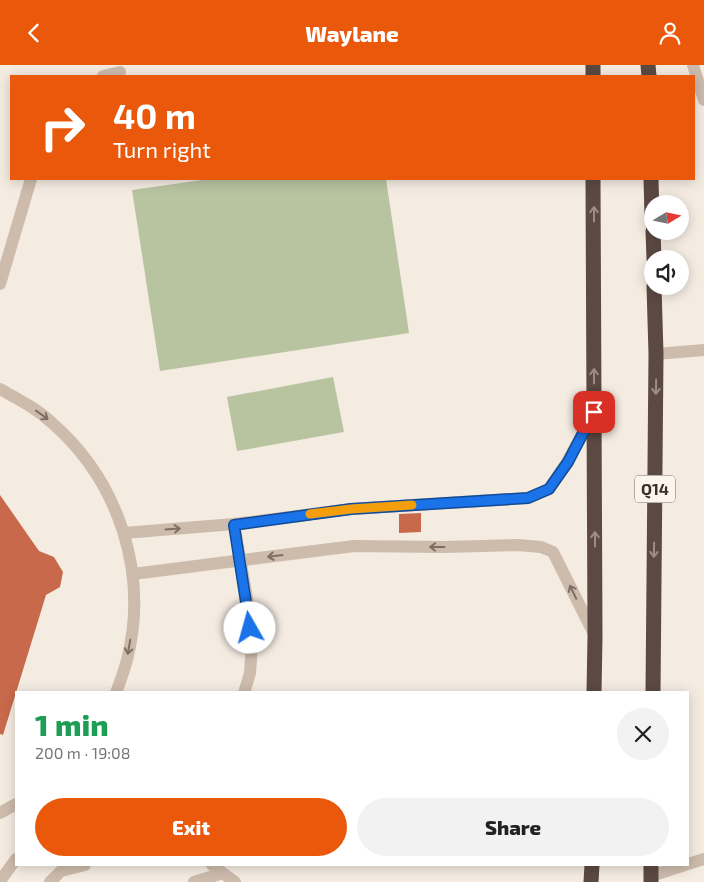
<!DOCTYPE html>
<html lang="en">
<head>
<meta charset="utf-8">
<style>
	body { margin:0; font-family:"Exo 2",sans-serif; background:#f2f2f2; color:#222; height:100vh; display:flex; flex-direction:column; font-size:19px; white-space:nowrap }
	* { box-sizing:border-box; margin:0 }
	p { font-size:16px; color:#767676 }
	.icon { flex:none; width:28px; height:28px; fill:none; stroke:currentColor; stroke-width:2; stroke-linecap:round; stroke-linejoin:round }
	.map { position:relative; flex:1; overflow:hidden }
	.drawer { position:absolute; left:15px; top:626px; width:674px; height:175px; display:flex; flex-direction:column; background:#fff; border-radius:0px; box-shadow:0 2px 12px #0003 }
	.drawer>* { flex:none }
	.top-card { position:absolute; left:10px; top:10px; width:685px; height:105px; border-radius:0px; box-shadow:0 2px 12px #0003; background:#ea580c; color:#fff; overflow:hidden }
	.needle { width:32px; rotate:80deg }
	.controls { position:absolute; left:644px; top:130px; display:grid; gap:10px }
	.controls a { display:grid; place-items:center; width:45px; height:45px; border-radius:50%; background:#fff; box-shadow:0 2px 12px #0003; font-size:25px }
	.pin { position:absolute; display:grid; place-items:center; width:42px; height:42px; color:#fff; margin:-21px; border-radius:10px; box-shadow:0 2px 8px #0006 }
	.me { position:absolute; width:55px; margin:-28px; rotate:353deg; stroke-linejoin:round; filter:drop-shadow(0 0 4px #0008) }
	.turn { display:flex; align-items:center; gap:18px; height:105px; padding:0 20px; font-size:22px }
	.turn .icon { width:65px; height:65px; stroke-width:2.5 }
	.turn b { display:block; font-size:35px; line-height:42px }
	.round { display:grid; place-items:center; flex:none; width:52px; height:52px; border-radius:26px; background:#f2f2f2 }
	.headline { display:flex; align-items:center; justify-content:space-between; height:85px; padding:0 20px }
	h1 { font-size:30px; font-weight:800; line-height:38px; color:#1e9e55 }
	.action { display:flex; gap:10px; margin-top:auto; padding:10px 20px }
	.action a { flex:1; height:58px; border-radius:30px; background:#ea580c; color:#fff; font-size:20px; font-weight:800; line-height:58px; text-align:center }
	.action a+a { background:#f2f2f2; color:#222 }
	header { display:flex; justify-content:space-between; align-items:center; height:65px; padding:0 20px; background:#ea580c; color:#fff; font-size:22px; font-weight:800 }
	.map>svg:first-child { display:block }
	.green { fill:#b8c4a0 }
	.building { fill:#c8694b }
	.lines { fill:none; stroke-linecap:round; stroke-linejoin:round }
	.minor { stroke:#cdbbac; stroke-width:12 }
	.highway { stroke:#5c4a42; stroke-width:15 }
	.oneway { stroke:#9c8e87 }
	.oneway2 { stroke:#7d6f65 }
	.route-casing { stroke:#114b97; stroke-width:12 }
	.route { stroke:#1a73e8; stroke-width:9 }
	.slow { stroke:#f59e0b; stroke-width:9 }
	.labels { text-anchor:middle; stroke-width:4; stroke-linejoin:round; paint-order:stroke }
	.shield { fill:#fbf5ee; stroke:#756b66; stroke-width:1 }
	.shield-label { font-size:16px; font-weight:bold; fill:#3b302b }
</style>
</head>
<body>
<header><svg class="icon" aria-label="back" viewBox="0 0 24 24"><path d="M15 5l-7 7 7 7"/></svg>Waylane<svg class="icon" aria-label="person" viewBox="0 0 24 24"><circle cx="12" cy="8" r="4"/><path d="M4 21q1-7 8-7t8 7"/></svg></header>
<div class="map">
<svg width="704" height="817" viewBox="0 0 704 817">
	<rect width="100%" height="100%" fill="#f4ebe1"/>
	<path class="green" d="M209,114H386L409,268L160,306L132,125Z
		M333,312L344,367L237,386L227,332Z"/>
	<path class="building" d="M0,430L39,486L54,492L63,507L60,522L46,530L3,670L0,669Z
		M421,448V467L399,468V449Z"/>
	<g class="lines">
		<path class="minor" d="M693,0L704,35
			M103,11L120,7
			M0,219L31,114
			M656,289L704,285
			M0,324C18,334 36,343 51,357C119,416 149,508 127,595C124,606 120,617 116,628
			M234,459L249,545L252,580L250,608L244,628
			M124,468L234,459L351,444L528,433L549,424L567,397L594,348
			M133,509L354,481L444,482L518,480L541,482L553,487L595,571
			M0,748L16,739
			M688,799L704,794
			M212,800L235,817
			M651,811L685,800
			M0,816L16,794
			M50,817L61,806L85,800
			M194,817L223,808"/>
		<path class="highway" d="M593,0V11
			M648,0L649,11
			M593,114L595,571L594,628
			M651,114L652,151
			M653,166L654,194
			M653,628L656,289L654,221
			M591,817L592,800
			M651,817V800"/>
	</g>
	<defs><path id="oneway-shaft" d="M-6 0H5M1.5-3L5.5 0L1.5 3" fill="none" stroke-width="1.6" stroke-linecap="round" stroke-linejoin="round" transform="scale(1.25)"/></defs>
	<g class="oneway">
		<use href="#oneway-shaft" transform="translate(594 149) rotate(-90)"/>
		<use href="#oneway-shaft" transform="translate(594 311) rotate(-90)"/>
		<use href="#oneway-shaft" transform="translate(656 322) rotate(91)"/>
		<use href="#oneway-shaft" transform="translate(595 474) rotate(-90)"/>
		<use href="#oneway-shaft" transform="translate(654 485) rotate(91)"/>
	</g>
	<g class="oneway2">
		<use href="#oneway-shaft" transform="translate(42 350) rotate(36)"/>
		<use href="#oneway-shaft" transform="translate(173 464) rotate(-4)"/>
		<use href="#oneway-shaft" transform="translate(437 482) rotate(-180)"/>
		<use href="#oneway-shaft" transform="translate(275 491) rotate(173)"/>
		<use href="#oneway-shaft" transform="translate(573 527) rotate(-116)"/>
		<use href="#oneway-shaft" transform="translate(129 582) rotate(100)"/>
	</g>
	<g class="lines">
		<g class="route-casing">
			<path id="route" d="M250,563L234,460L351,444L528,433L549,424L568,397L594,347"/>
		</g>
		<use href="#route" class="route"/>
		<path class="slow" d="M310,449L351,444L412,440"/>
	</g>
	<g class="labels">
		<rect class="shield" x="635" y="410.5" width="40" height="27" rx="4"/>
		<g class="shield-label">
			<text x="655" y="430">Q14</text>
		</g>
	</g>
</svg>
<div class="controls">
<a><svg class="needle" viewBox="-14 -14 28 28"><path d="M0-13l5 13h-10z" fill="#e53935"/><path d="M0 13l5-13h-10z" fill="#767676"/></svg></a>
<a><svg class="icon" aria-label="sound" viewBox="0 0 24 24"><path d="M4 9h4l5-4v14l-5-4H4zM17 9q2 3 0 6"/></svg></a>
</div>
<div class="pin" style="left:594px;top:347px;background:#d93025"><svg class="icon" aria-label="arrive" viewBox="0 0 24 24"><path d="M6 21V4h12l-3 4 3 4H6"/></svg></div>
<svg class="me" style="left:250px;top:563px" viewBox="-20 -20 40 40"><circle r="19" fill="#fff"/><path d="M0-13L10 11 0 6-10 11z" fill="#1a73e8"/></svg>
<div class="top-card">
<div class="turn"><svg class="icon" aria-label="right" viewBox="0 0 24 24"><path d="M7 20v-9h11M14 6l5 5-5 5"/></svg><div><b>40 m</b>Turn right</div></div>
</div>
<section class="drawer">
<div class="headline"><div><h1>1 min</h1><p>200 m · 19:08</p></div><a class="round"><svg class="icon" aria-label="close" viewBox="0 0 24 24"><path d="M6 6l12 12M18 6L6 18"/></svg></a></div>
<div class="action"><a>Exit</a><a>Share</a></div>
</section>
</div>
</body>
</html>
